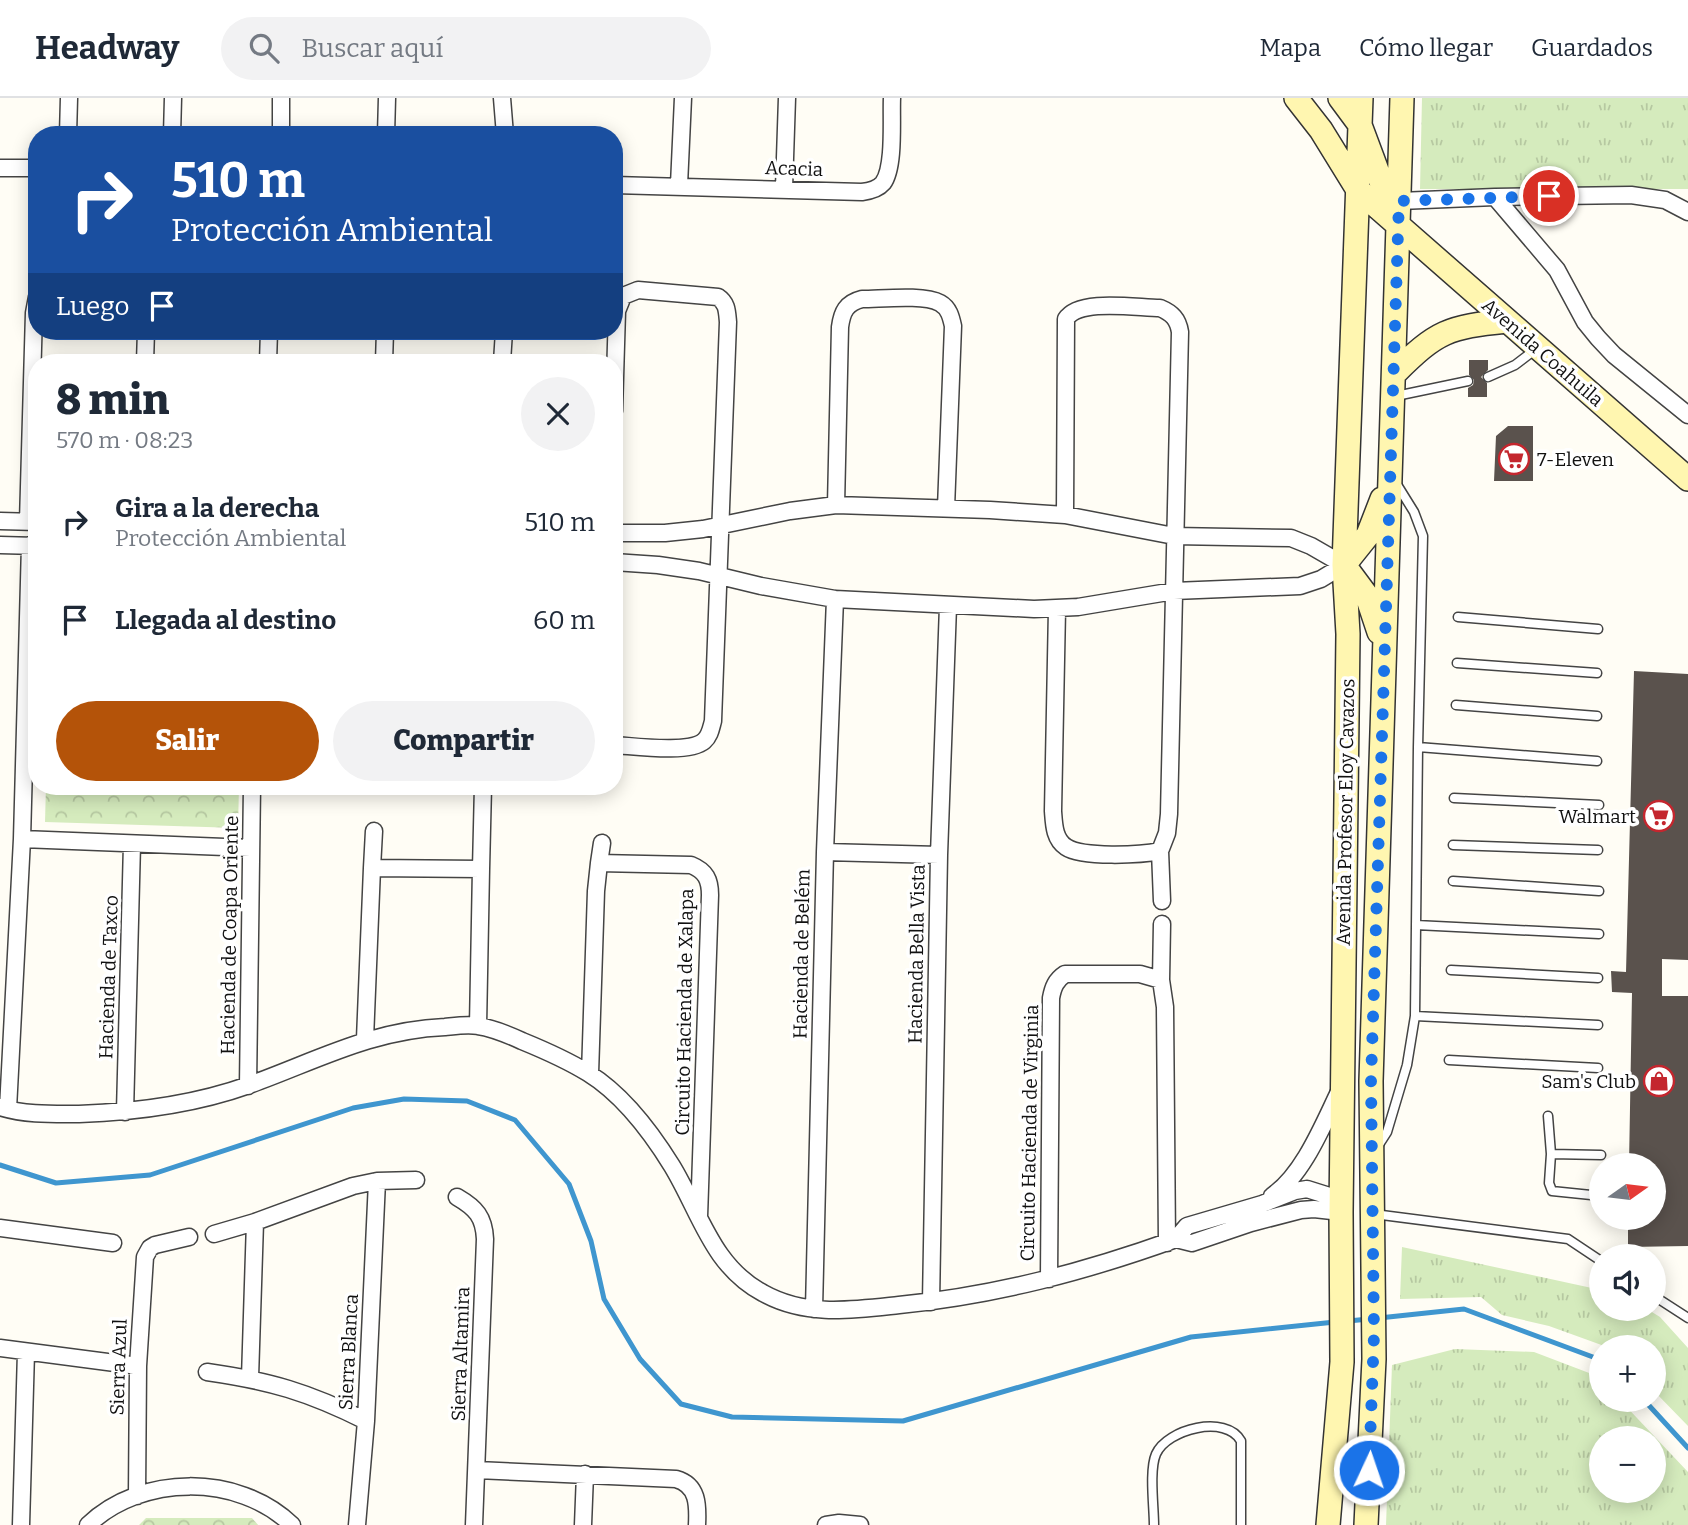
<!DOCTYPE html>
<html lang="es">
<head>
<meta charset="utf-8">
<style>
	body { margin:0; font-family:Bitter,serif; background:#f2f2f3; color:#1f2937; height:100vh; display:flex; flex-direction:column; font-size:26px; white-space:nowrap }
	* { box-sizing:border-box; margin:0 }
	p { font-size:23px; color:#747a83 }
	.icon { flex:none; width:38px; height:38px; fill:none; stroke:currentColor; stroke-width:2; stroke-linecap:round; stroke-linejoin:round }
	.map { position:relative; flex:1; overflow:hidden }
	.drawer { position:absolute; left:28px; top:256px; width:595px; height:441px; display:flex; flex-direction:column; background:#fff; border-radius:28px; box-shadow:0 4px 18px #0003 }
	.drawer>* { flex:none }
	.banner { position:absolute; left:28px; top:28px; width:595px; height:214px; border-radius:28px; box-shadow:0 4px 18px #0003; background:#1a4fa0; color:#fff; overflow:hidden }
	.needle { width:46px; rotate:76deg }
	.fabs { position:absolute; left:1589px; top:1055px; display:grid; gap:14px }
	.fabs a { display:grid; place-items:center; width:77px; height:77px; border-radius:50%; background:#fff; box-shadow:0 4px 18px #0003; font-size:35px }
	.pin { position:absolute; display:grid; place-items:center; width:60px; height:60px; color:#fff; margin:-30px; border:4px solid #fff; border-radius:50%; box-shadow:0 2px 7px #0007 }
	.me { position:absolute; width:77px; margin:-38px; rotate:3deg; stroke-linejoin:round; filter:drop-shadow(0 0 5px #0008) }
	.turn { display:flex; align-items:center; gap:24px; height:147px; padding:0 28px; font-size:32px }
	.turn .icon { width:91px; height:91px; stroke-width:2.5 }
	.turn b { display:block; font-size:49px; line-height:60px }
	.then { display:flex; align-items:center; height:66px; padding:0 28px; background:#0003; gap:14px; font-size:26px }
	.round { display:grid; place-items:center; flex:none; width:74px; height:74px; border-radius:37px; background:#f2f2f3 }
	.summary { display:flex; align-items:center; justify-content:space-between; height:119px; padding:0 28px }
	h1 { font-size:42px; font-weight:800; line-height:52px }
	.primary-button { display:flex; gap:14px; margin-top:auto; padding:14px 28px }
	.primary-button a { flex:1; height:80px; border-radius:42px; background:#b45309; color:#fff; font-size:28px; font-weight:800; line-height:80px; text-align:center }
	.primary-button a+a { background:#f2f2f3; color:#1f2937 }
	ul { padding:0; list-style:none }
	li { display:flex; align-items:center; gap:21px; height:98px; padding:0 28px }
	li div { flex:1 }
	li b { display:block; font-size:26px }
	li em { font-style:normal }
	header { display:flex; align-items:center; gap:42px; box-sizing:border-box; height:98px; padding:0 35px; background:#fff; border-bottom:2px solid #e0e1e3 }
	header strong { font-size:33px }
	nav { display:flex; gap:38px; margin-inline-start:auto; font-size:24px }
	.search { width:490px; height:63px; background:#f2f2f3; display:flex; align-items:center; gap:18px; box-sizing:border-box; padding:0 24px; border-radius:38px; color:#747a83; font-size:26px }
	.map>svg:first-child { display:block }
	.grass { fill:url(#grass-tufts); fill-rule:evenodd }
	.park { fill:url(#park-crowns) }
	.lines { fill:none; stroke-linecap:round; stroke-linejoin:round }
	.stream { stroke:#3f96cf; stroke-width:5 }
	.building { fill:#5a524d }
	.lane-casing { stroke:#444; stroke-width:11 }
	.street-casing { stroke:#444; stroke-width:19 }
	.secondary-casing { stroke:#333; stroke-width:26 }
	.lane { stroke:#fff; stroke-width:8 }
	.street { stroke:#fff; stroke-width:16 }
	.secondary { stroke:#fff6b0; stroke-width:23 }
	.route { stroke:#1a73e8; stroke-width:12; stroke-dasharray:0 21.6 }
	.labels { text-anchor:middle; stroke-width:7; stroke-linejoin:round; paint-order:stroke }
	.street-label { font-size:19px; fill:#111; stroke:#fff }
	.poi-label { font-size:19px; fill:#111; stroke:#fff; text-anchor:end }
</style>
</head>
<body>
<header>
<strong>Headway</strong>
<div class="search"><svg class="icon" aria-label="search" viewBox="0 0 24 24"><circle cx="10" cy="10" r="6"/><path d="M15 15l6 6"/></svg>Buscar aquí</div>
<nav><a>Mapa</a><a>Cómo llegar</a><a>Guardados</a></nav>
</header>
<div class="map">
<svg width="1688" height="1427" viewBox="0 0 1688 1427">
	<defs>
		<pattern id="grass-tufts" width="24" height="20" patternUnits="userSpaceOnUse" patternTransform="scale(1.75)"><rect width="24" height="20" fill="#d5ebbd"/><path d="M3 7l-1-3M5 7V3M7 7l1-3M15 17l-1-3M17 17v-4M19 17l1-3" fill="none" stroke="#b6c8a1"/></pattern>
		<pattern id="park-crowns" width="20" height="18" patternUnits="userSpaceOnUse" patternTransform="scale(1.75)"><rect width="20" height="18" fill="#d5ebbd"/><path d="M2 6a3 3 0 1 1 6 0M12 15a3 3 0 1 1 6 0" fill="none" stroke="#b6c8a1"/></pattern>
	</defs>
	<rect width="100%" height="100%" fill="#fffdf5"/>
	<path class="grass" d="M1422,0H1688V91H1420Z
		M1402,1149L1601,1192V1211H1647L1660,1219L1688,1250V1328L1654,1293V1250L1607,1249L1549,1228L1502,1217L1481,1199L1400,1201Z
		M1455,1251L1534,1254L1597,1278L1601,1282V1302H1620L1688,1374V1427H1386L1392,1267ZM1601,1340H1654V1393H1601Z"/>
	<path class="park" d="M46,688H239L238,730L45,724Z
		M146,1420H252L258,1427H139Z"/>
	<g class="lines">
		<path class="stream" d="M0,1067L56,1085L150,1077L353,1010L404,1001L467,1003L515,1022L569,1086L591,1143L604,1201L640,1261L681,1306L732,1319L903,1323L1191,1239L1335,1224
			M1379,1220L1464,1211L1601,1262
			M1348,1223L1369,1221
			M1644,1302L1688,1350"/>
	</g>
	<path class="building" d="M1469,262H1488V272L1481,279L1487,285V299H1468V290L1473,287L1474,282L1469,277Z
		M1508,328H1533V383H1494L1496,338Z
		M1634,573L1688,576V862L1662,861V898H1688V1148L1628,1149V1120H1654V1068H1629L1632,895L1612,894L1611,873L1626,874Z"/>
	<g class="lines">
		<g class="lane-casing">
			<path id="lane" d="M1488,279L1515,267L1536,251
				M1396,298L1468,283
				M1458,519L1598,531
				M1457,565L1597,575
				M1456,607L1597,618
				M1418,649L1597,663
				M1454,700L1599,707
				M1453,747L1598,752
				M1453,783L1599,793
				M1416,827L1599,836
				M1451,872L1598,880
				M1415,918L1598,927
				M1449,962L1598,970
				M1548,1018L1551,1056L1549,1085L1552,1093L1591,1097L1600,1096
				M1378,1048L1387,1034L1407,967L1415,918L1418,649L1423,438L1414,414L1396,385
				M1551,1056L1601,1057
				M1374,1116L1568,1141L1601,1163
				M1654,1198L1688,1220
				M1154,1427C1154,1409 1149,1372 1156,1356C1167,1331 1226,1316 1241,1343V1427"/>
		</g>
		<g class="street-casing">
			<path id="street" d="M502,0L505,37
				M68,37L69,0
				M172,37L173,0
				M281,37V0
				M386,37L387,0
				M0,70H37
				M614,87L862,94C870,93 878,91 883,85C895,69 891,20 892,0
				M679,87L683,0
				M784,90L787,0
				M1495,99L1557,172L1585,224L1598,240L1614,257L1688,317
				M1400,103L1495,99L1631,97L1665,102L1688,114
				M145,264L146,233
				M268,264L269,233
				M384,264L385,233
				M502,264L504,233
				M614,313L617,213L623,198L638,192L718,199C727,205 727,213 728,224L713,623C711,630 710,638 704,643C689,656 634,648 614,647
				M836,407L840,229C842,214 846,205 862,201C881,201 924,196 940,205C949,210 951,219 953,228L946,410
				M0,423L37,424
				M28,424L34,215L37,199
				M614,435H665L703,431L790,413L836,407L990,412L1065,417L1174,438L1291,440L1311,448L1344,467L1321,481L1300,488L1174,493L1078,509L1034,511L835,501L761,488L699,473L658,467L614,464
				M0,447L37,448
				M1057,511L1053,713C1054,726 1054,741 1066,749C1082,760 1141,757 1160,753L1167,735L1169,716L1180,234C1178,221 1172,215 1160,210C1137,210 1079,200 1066,221L1065,417
				M22,741L250,750
				M1160,753L1162,803
				M825,754L939,757
				M599,765L602,745
				M372,770L374,733
				M481,771L483,688
				M1161,882L1162,826
				M365,941L372,770L481,771L478,928
				M590,976L596,793L599,765L691,767C706,773 710,782 710,797L699,1119
				M248,988L252,688
				M0,1009C25,1017 53,1016 79,1016C137,1014 193,1007 249,987C316,963 371,932 445,929C455,928 468,926 478,928C492,930 509,937 522,943C544,952 567,962 588,975C622,996 651,1034 672,1068C700,1114 712,1168 763,1195C806,1219 852,1212 899,1207C997,1197 1084,1174 1176,1141L1192,1145L1251,1125L1301,1112L1314,1111L1341,1114
				M8,1011L22,741L30,447
				M125,1014L132,746
				M1272,1098C1303,1077 1323,1027 1339,994
				M457,1099C476,1110 484,1119 485,1141L474,1427
				M0,1130L113,1145
				M214,1136L255,1124L353,1088L377,1083L416,1082
				M1176,1141L1187,1128L1262,1106L1295,1093L1307,1091L1342,1102
				M1049,1181L1051,900C1053,889 1056,882 1065,876H1140L1161,882L1165,909L1167,1145
				M931,1204L939,757L948,508
				M814,1211L825,754L835,501
				M0,1250L138,1268
				M207,1274C270,1283 308,1294 366,1323
				M250,1280L255,1124
				M477,1372L676,1381C698,1387 698,1407 697,1427
				M137,1398L138,1268L145,1159L150,1150L155,1147L189,1139
				M21,1427L26,1254
				M88,1427C141,1376 238,1375 292,1427
				M357,1427L366,1323L377,1083
				M583,1427L585,1376
				M826,1427L839,1425L860,1427"/>
		</g>
		<g class="secondary-casing">
			<path id="secondary" d="M1296,0L1321,32L1358,92L1688,381
				M1340,0L1360,27L1394,118
				M1395,275C1437,233 1448,229 1507,223
				M1344,467L1367,498L1379,534
				M1344,467L1368,437L1382,401
				M1328,1427L1342,1264L1341,1114L1348,536L1344,467L1361,0
				M1366,1427L1374,1261L1371,983L1402,0"/>
		</g>
		<use href="#lane" class="lane"/>
		<use href="#street" class="street"/>
		<use href="#secondary" class="secondary"/>
	</g>
	<g class="lines">
		<path class="route" d="M1369,1372L1374,1237L1371,983L1399,103L1549,98"/>
	</g>
	<defs>
		<g id="supermarket-ring" transform="scale(1.575)"><circle r="9.5" fill="#fff" stroke="#c4262e" stroke-width="1.5"/><path d="M-6-5.5h2.5l.6 2H6L4.5 2H-2.5L-4.4-4H-6ZM-1.5 3.2a1.3 1.3 0 1 0 .1 0ZM3 3.2a1.3 1.3 0 1 0 .1 0Z" fill="#c4262e"/></g>
		<g id="shop-ring" transform="scale(1.575)"><circle r="9.5" fill="#fff" stroke="#c4262e" stroke-width="1.5"/><path d="M-5-2.5h2.3a2.7 3.5 0 0 1 5.4 0H5L5.5 6h-11ZM-1.5-2.5h3a1.5 2.3 0 0 0-3 0Z" fill="#c4262e"/></g>
	</defs>
	<g fill-rule="evenodd">
		<use href="#supermarket-ring" x="1514" y="361"/>
		<use href="#supermarket-ring" x="1659" y="718"/>
		<use href="#shop-ring" x="1659" y="983"/>
	</g>
	<g class="labels">
		<g class="street-label">
			<text transform="translate(794 70) rotate(2)" y="7">Acacia</text>
			<text transform="translate(1543 254) rotate(41)" y="7">Avenida Coahuila</text>
			<text transform="translate(1345 714) rotate(-89)" y="7">Avenida Profesor Eloy Cavazos</text>
			<text transform="translate(229 837) rotate(-89)" y="7">Hacienda de Coapa Oriente</text>
			<text transform="translate(801 856) rotate(-89)" y="7">Hacienda de Belém</text>
			<text transform="translate(916 856) rotate(-89)" y="7">Hacienda Bella Vista</text>
			<text transform="translate(108 879) rotate(-88)" y="7">Hacienda de Taxco</text>
			<text transform="translate(684 914) rotate(-89)" y="7">Circuito Hacienda de Xalapa</text>
			<text transform="translate(1029 1035) rotate(-89)" y="7">Circuito Hacienda de Virginia</text>
			<text transform="translate(348 1254) rotate(-87)" y="7">Sierra Blanca</text>
			<text transform="translate(460 1256) rotate(-88)" y="7">Sierra Altamira</text>
			<text transform="translate(118 1269) rotate(-88)" y="7">Sierra Azul</text>
		</g>
		<g class="poi-label">
			<text x="1537" y="368" text-anchor="start">7-Eleven</text>
			<text x="1636" y="725">Walmart</text>
			<text x="1636" y="990">Sam's Club</text>
		</g>
	</g>
</svg>
<div class="fabs">
<a><svg class="needle" viewBox="-14 -14 28 28"><path d="M0-13l5 13h-10z" fill="#e53935"/><path d="M0 13l5-13h-10z" fill="#747a83"/></svg></a>
<a><svg class="icon" aria-label="sound" viewBox="0 0 24 24"><path d="M4 9h4l5-4v14l-5-4H4zM17 9q2 3 0 6"/></svg></a>
<a>+</a>
<a>−</a>
</div>
<div class="pin" style="left:1549px;top:98px;background:#d93025"><svg class="icon" aria-label="arrive" viewBox="0 0 24 24"><path d="M6 21V4h12l-3 4 3 4H6"/></svg></div>
<svg class="me" style="left:1369px;top:1372px" viewBox="-20 -20 40 40"><circle r="17" fill="#1a73e8" stroke="#fff" stroke-width="3"/><path d="M0-11L8 9 0 5-8 9z" fill="#fff"/></svg>
<div class="banner">
<div class="turn"><svg class="icon" aria-label="right" viewBox="0 0 24 24"><path d="M7 20v-9h11M14 6l5 5-5 5"/></svg><div><b>510 m</b>Protección Ambiental</div></div>
<div class="then">Luego<svg class="icon" aria-label="arrive" viewBox="0 0 24 24"><path d="M6 21V4h12l-3 4 3 4H6"/></svg></div>
</div>
<section class="drawer">
<div class="summary"><div><h1>8 min</h1><p>570 m · 08:23</p></div><a class="round"><svg class="icon" aria-label="close" viewBox="0 0 24 24"><path d="M6 6l12 12M18 6L6 18"/></svg></a></div>
<ul>
<li><svg class="icon" aria-label="right" viewBox="0 0 24 24"><path d="M7 20v-9h11M14 6l5 5-5 5"/></svg><div><b>Gira a la derecha</b><p>Protección Ambiental</p></div><em>510 m</em></li>
<li><svg class="icon" aria-label="arrive" viewBox="0 0 24 24"><path d="M6 21V4h12l-3 4 3 4H6"/></svg><div><b>Llegada al destino</b></div><em>60 m</em></li>
</ul>
<div class="primary-button"><a>Salir</a><a>Compartir</a></div>
</section>
</div>
</body>
</html>
